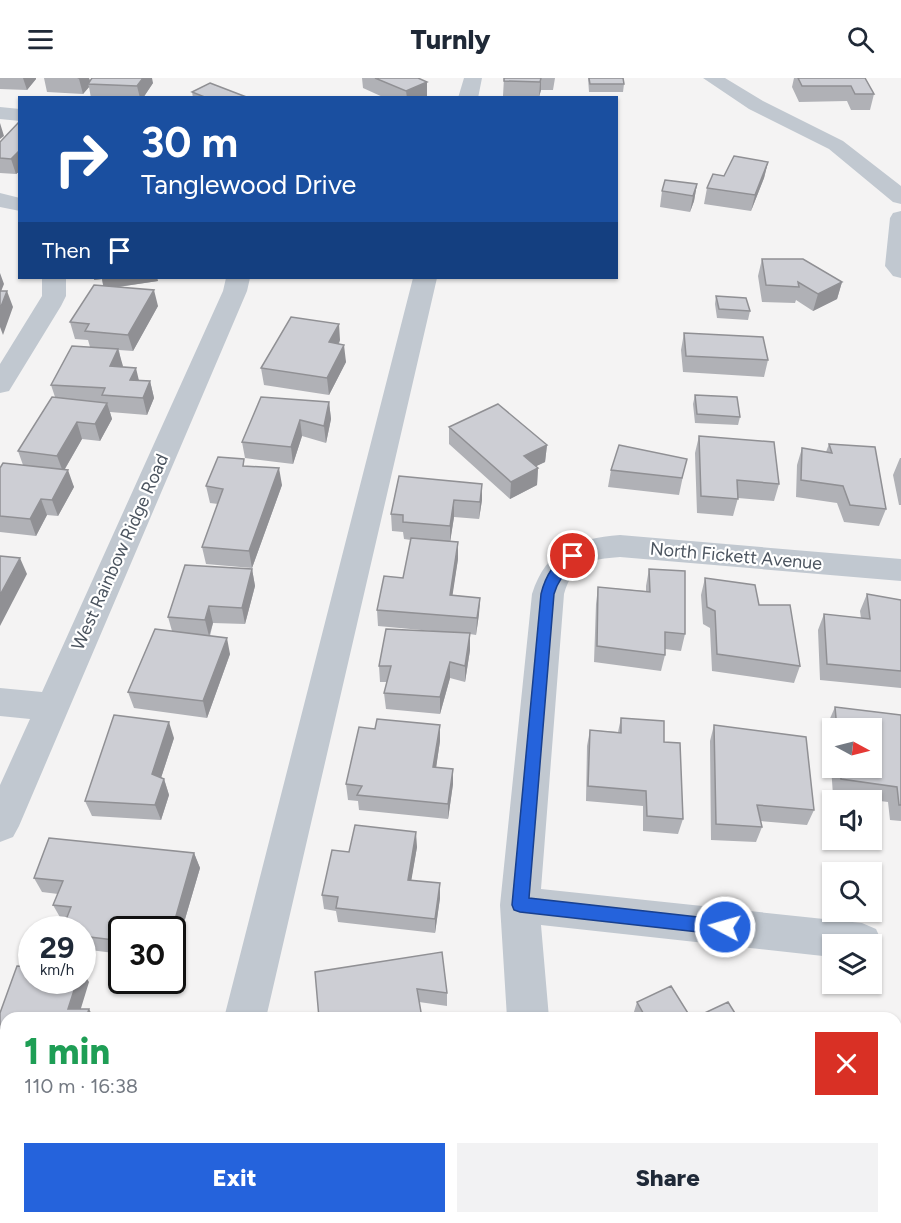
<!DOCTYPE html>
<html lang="en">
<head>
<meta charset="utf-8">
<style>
	body { margin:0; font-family:Figtree,sans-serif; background:#f2f2f3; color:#1f2937; height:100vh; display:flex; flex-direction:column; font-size:22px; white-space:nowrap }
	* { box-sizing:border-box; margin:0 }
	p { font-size:20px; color:#747a83 }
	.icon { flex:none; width:33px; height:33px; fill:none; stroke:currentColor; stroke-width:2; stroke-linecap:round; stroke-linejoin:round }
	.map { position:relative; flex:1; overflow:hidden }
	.sheet { position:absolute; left:0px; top:934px; width:902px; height:212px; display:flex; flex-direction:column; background:#fff; border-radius:18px 18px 0 0; box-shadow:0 2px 4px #0004 }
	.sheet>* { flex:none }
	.hud { position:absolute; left:18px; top:18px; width:600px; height:183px; border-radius:0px; box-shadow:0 2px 4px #0004; background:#1a4fa0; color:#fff; overflow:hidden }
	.needle { width:39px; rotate:97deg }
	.fabs { position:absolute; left:822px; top:640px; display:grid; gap:12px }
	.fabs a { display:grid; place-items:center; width:60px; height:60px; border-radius:0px; background:#fff; box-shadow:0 2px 4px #0004; font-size:30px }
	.speed { position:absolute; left:18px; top:838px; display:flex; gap:12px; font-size:30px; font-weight:700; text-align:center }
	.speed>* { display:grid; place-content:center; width:78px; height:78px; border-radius:50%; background:#fff; box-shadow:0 2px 4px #0004; line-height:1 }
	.speed small { font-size:15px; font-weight:400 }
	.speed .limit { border:3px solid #111; border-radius:9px; background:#fff; color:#111 }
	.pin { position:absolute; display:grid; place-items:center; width:51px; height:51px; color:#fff; margin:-26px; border:3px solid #fff; border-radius:50%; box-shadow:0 2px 6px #0007 }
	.me { position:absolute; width:66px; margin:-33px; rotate:276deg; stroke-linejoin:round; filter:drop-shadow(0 0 4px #0008) }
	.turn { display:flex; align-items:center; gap:21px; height:126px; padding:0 24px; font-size:27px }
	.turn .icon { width:78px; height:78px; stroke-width:2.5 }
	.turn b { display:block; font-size:42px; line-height:51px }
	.then { display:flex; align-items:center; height:57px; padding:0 24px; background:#0003; gap:12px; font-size:22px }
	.round { display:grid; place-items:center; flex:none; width:63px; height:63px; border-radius:0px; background:#f2f2f3 }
	.head { display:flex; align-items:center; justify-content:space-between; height:102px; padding:0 24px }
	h1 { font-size:36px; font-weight:800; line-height:45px; color:#1e9e55 }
	.cta { display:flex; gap:12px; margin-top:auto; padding:12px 24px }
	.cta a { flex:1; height:69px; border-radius:0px; background:#2563dc; color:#fff; font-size:24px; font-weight:800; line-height:69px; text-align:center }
	.cta a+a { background:#f2f2f3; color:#1f2937 }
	header { display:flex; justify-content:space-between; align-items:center; height:78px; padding:0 24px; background:#fff; font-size:27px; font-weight:800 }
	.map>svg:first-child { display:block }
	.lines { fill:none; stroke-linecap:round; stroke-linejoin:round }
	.minor { fill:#c1c8d0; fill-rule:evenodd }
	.wall { fill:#b0b1b6; fill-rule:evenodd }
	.shaded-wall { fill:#909094 }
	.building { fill:#cdced4; stroke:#909094; stroke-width:1.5 }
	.route { fill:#2563dc; stroke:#18408f; stroke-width:1.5 }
	.labels { text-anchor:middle; stroke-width:4.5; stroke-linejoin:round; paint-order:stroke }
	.street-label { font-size:18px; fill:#4b545f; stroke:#fff }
</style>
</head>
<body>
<header><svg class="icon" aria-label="menu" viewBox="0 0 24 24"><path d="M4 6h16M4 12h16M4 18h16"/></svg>Turnly<svg class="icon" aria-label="search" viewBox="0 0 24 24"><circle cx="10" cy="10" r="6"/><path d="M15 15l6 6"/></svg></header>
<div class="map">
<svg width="901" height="1145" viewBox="0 0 901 1145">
	<rect width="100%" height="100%" fill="#f4f3f3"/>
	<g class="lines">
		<path class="minor" d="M464,0H482L478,20H458Z
			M703,0H725L763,23L843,63L901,108V126L893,124L829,71L749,31Z
			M0,29L20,31V43L0,41Z
			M0,115L20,120V133L0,129Z
			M901,133V200L893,198L885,188L890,140L893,135Z
			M42,200H66V218L61,228L9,313L0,315V286L42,218Z
			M226,200H250L247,213L19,748L13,759L0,764V707L30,641L0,638V610L42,614L223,213Z
			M413,200H437L266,940H224Z
			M620,457L901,481V503L620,479C590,481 573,485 564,516L541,811L862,845L876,851L882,864L876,877L872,879V867H832V879L541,847L549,940H507L500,827L532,516C547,470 575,461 620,457Z
			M174,1140H220V1145H172Z
			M604,1140H650L653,1145H605Z"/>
	</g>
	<path class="wall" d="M0,0H36V1L27,12L0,11Z
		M44,0H89L90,3L153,5L143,20H91L89,9L83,16L47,14Z
		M362,0H418L427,19L385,20L363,10Z
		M504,0H555L553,12H541L539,19L503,18Z
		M588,0H623L624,6L623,14H589Z
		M794,0H865L874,16L870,32H851L847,23L799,24L792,9Z
		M192,14L249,20H193Z
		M20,44V93L16,96L0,95V64Z
		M768,84L764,100L751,133L704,126L707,110L724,98Z
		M697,106L694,123L690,134L660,129L662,113Z
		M762,181L842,204L837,221L813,233L796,222L795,225L762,224L758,198Z
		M94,200H157L158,203L118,209L158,228L133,273L119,272L122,289L139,302L150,303L154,320L147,337L110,334L112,341L100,363L82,361L65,391L74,409L58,438L47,437L36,458L0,454V390L23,387L18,373L55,319L51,307L90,269L88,262L75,261L70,244L103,207L102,201L94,202Z
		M716,218L750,233L748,242L717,240L715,226Z
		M684,255L768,282L764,299L683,294L681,272Z
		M340,262L339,266L346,284L329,317L264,307L261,290Z
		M695,317L740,339L738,347L695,345L693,326Z
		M329,324L331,341L326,365L302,358L293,386L245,380L242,364Z
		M449,349L547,367L545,384L536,388L538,390L537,407L510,421L449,366Z
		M699,358L779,406L774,423L738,420L733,438L697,435L695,375Z
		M829,366L886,431L879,448L844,444L837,425L796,419L797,387L802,370L826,374Z
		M900,380H901V427H899L893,397Z
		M245,388L282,407L252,490L206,486L202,469L218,426L210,425L206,408Z
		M611,392L683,398L679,417L608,409Z
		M399,398L482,422L479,441L454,439L450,463L458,464V481L452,517L480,520L479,536L476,557L470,556V572L465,604L450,600L440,636L386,631L384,615L387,604H380L379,588L443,554L378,548L377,532L403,500L411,462L404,461L403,454L392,453L391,436Z
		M252,491L255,508L245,546L213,545L210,558L230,576L207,640L134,630L128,614L172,553L168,539Z
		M649,491L685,556L681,573L665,571V577L661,593L594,584L596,526L598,509L646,513V508Z
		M705,500L759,527L800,588L794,605L712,593L710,550L703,546L701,517Z
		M867,516L901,522V610L820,602L818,552L824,536L861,540L860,533Z
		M835,629L901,637V743L890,742L888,724L833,717L828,645ZM832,651H872V690H832Z
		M621,640L664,664L683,741L678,756L643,753V728L586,723L587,668L590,652L618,654Z
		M714,647L814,732L807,747L760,743L762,749L756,764L711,762L710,663Z
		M174,660L161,700L164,701L169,717L161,742L92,738L85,723Z
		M440,663L436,689L453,706L448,741L359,732L358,723L348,722L346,706Z
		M417,769L411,802L440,820L435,855L338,844L336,833L324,831L322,817L349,774Z
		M194,775L200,790L173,882L172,852H122V876L82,871V852L66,842L61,841L53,827L58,816L42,814L34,800Z
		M442,874L447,915V928L419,924L319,940Z
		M89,904L6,940V1040L0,1039V935Z
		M637,924L691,940H635L633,937Z
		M901,1009V1062L896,1054V1012Z
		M755,1140H767L759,1145Z
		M777,1140H875L878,1145H780Z"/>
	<path class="shaded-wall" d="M23,0H36V1L27,12Z
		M77,0H89L91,6H88L89,9L83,16L79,1Z
		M143,0H152L153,5L143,20H140L137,8Z
		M541,0V12L539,19L540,4Z
		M427,4V19L407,20L406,13Z
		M0,45L4,58L0,61Z
		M19,72L20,93L16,96L11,81Z
		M768,84L764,100L751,133L755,117Z
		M697,106L694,123L690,134L693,118Z
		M0,195L4,206L0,216Z
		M94,200H157L158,203L104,211L102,201L94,202Z
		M842,204L837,221L813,233L818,216Z
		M154,212L158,228L133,273L128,257Z
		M7,213L13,229L3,257L0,249V231Z
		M339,246L340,262L331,281L329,264Z
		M344,267L346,284L329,317L327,300Z
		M118,271L123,288L115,305L110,288Z
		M136,290L140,307L130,302Z
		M150,303L154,320L147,337L143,320Z
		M329,324L331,341L326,365L324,348Z
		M107,325L112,341L100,363L95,346Z
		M300,342L302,358L293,386L291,369Z
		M77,344L82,361L63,394L57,378Z
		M547,367L545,384L522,395L524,378Z
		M279,390L282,407L252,490L249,473Z
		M538,390L537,407L510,421L511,404Z
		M68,392L74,409L58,438L52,422Z
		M482,406V422L479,441L480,424Z
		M41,421L47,437L36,458L30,441Z
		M454,422V439L450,465V448Z
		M458,464V481L450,534V517Z
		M20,480L27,496L0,548V517Z
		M252,491L255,508L245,546L242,530Z
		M480,520L479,536L476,557L477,540Z
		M209,528L213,545L209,558L205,542Z
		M470,555V572L465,604V588Z
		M227,560L230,576L207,640L203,623Z
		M450,584V600L440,636V619Z
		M169,644L174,660L157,712L152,696Z
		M440,647V663L434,704L433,689Z
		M453,691V706L448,741V726Z
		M164,701L169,717L161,742L155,727Z
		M416,754L417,769L409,816L408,802Z
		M194,775L200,790L173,882L172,852Z
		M440,805V820L435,855V841Z
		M82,893L89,904L78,940L68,931L77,903H82Z
		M89,931L94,940H86Z
		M6,1140H20L18,1145H4Z
		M471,1140H481L470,1145H461Z"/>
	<path class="building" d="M92,0H143L137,8L88,6Z
		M375,0H418L427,4L406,13Z
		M504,0H541L540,4L504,3Z
		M589,0H623L624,6H590Z
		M798,0H865L874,16H855L851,8H802Z
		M210,5L249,20H207L192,14Z
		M19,44H20V72L11,81L0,80V64Z
		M734,78L768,84L755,117L707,110L713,96L724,98Z
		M665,102L697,106L693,118L662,113Z
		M762,181H803L842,204L818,216L798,204L799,209L766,207Z
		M94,207L154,212L128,257L85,253L89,246L70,244Z
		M0,213H7L0,231Z
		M716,218L746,220L750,233L719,231Z
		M291,239L339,246L329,264L344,267L327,300L261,290Z
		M684,255L763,259L768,282L686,278Z
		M72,268L118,271L110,288L136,290L130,302L150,303L143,320L102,317L105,310L51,307Z
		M695,317L737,319L740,339L697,336Z
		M52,319L107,325L95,346L77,344L57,378L18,373Z
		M261,319L329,324L324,348L300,342L291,369L242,364Z
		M498,326L547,367L524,378L538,390L511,404L449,349Z
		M699,358L774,364L779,406L737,402L738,421L701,418Z
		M829,366L875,369L886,431L850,427L843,408L801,402L802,370L832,375Z
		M619,367L687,381L682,400L611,392Z
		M218,379L244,381L243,388L279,390L249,473L202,469L223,411L206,408Z
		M3,385L68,392L52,422L41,421L30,441L0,438V390Z
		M399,398L482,406L480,424L454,422L450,448L403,444V437L391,436Z
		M411,460L458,464L450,517L480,520L477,540L377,532L384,498L403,500Z
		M0,478L20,480L0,517Z
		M185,487L252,491L242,530L209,528L205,542L168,539Z
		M649,491L685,493V556L665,554V577L597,568L598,509L650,514Z
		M705,500L755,507L759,527H790L800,588L717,576L715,533L707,529Z
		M867,516L901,522V593L827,586L824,536L870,541Z
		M155,551L227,560L203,623L128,614Z
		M386,551L470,555L465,588L450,584L440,619L384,615L391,588H379Z
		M835,629L901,637V727H899L897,709L841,701L840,690H872V651H837Z
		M114,637L169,644L152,696L164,701L155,727L85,723Z
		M621,640L664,643V664L680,665L683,741L647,738L646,713L588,708L590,652L621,655Z
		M377,641L440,647L433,689L453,691L448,726L357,717L362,708L346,706L359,649L375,651Z
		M714,647L806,659L814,732L757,727L762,749L716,746Z
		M355,747L416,754L408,802L440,805L435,841L336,830L338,819L322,817L332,772L349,774Z
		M49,760L194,775L172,852H122V863L82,858V852H62L71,829L53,827L63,803L34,800Z
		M442,874L447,915L417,911L422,940H319L315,894Z
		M17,888L32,889V903H77L68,931H89L86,940H6V1030L0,1029V935Z
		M671,908L691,940H646L637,924Z
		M728,924L738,940H694Z
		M901,1009V1036L896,1028V1012Z
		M0,1051L6,1053V1139L4,1145H0Z
		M351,1140H471L461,1145H353Z
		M791,1140H875L878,1145H794Z"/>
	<path class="route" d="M573,474L580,478C570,492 559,498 554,516L529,820L725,842L731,844L733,849L731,855L725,857L520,834L514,832L512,827L541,516C545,499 556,479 573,474Z"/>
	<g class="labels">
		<g class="street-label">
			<text transform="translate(120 474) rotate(-66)" y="6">West Rainbow Ridge Road</text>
			<text transform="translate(736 478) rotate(5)" y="6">North Fickett Avenue</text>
		</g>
	</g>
</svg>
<div class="fabs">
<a><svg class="needle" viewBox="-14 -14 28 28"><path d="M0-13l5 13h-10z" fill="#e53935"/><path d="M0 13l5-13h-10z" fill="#747a83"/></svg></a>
<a><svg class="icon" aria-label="sound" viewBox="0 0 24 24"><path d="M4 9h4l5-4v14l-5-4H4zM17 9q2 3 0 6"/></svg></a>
<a><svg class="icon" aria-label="search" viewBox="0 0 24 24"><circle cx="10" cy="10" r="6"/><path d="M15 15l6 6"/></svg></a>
<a><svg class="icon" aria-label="layers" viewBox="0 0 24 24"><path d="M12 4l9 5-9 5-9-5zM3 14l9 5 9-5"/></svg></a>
</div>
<div class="speed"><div>29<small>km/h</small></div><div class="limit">30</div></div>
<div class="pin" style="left:573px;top:478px;background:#d93025"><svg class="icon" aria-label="arrive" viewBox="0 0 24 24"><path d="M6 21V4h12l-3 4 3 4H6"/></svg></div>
<svg class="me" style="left:725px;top:849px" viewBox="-20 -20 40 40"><circle r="17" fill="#2563dc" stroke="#fff" stroke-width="3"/><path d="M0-11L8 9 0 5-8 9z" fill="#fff"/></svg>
<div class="hud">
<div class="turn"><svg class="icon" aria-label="right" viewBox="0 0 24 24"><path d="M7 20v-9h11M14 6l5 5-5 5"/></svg><div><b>30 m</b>Tanglewood Drive</div></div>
<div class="then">Then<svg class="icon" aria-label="arrive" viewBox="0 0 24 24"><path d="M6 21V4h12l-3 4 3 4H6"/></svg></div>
</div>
<section class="sheet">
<div class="head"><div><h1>1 min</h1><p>110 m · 16:38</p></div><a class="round" style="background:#d93025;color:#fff"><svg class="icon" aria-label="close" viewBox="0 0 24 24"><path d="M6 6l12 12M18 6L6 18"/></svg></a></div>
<div class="cta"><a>Exit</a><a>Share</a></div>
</section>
</div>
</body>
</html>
